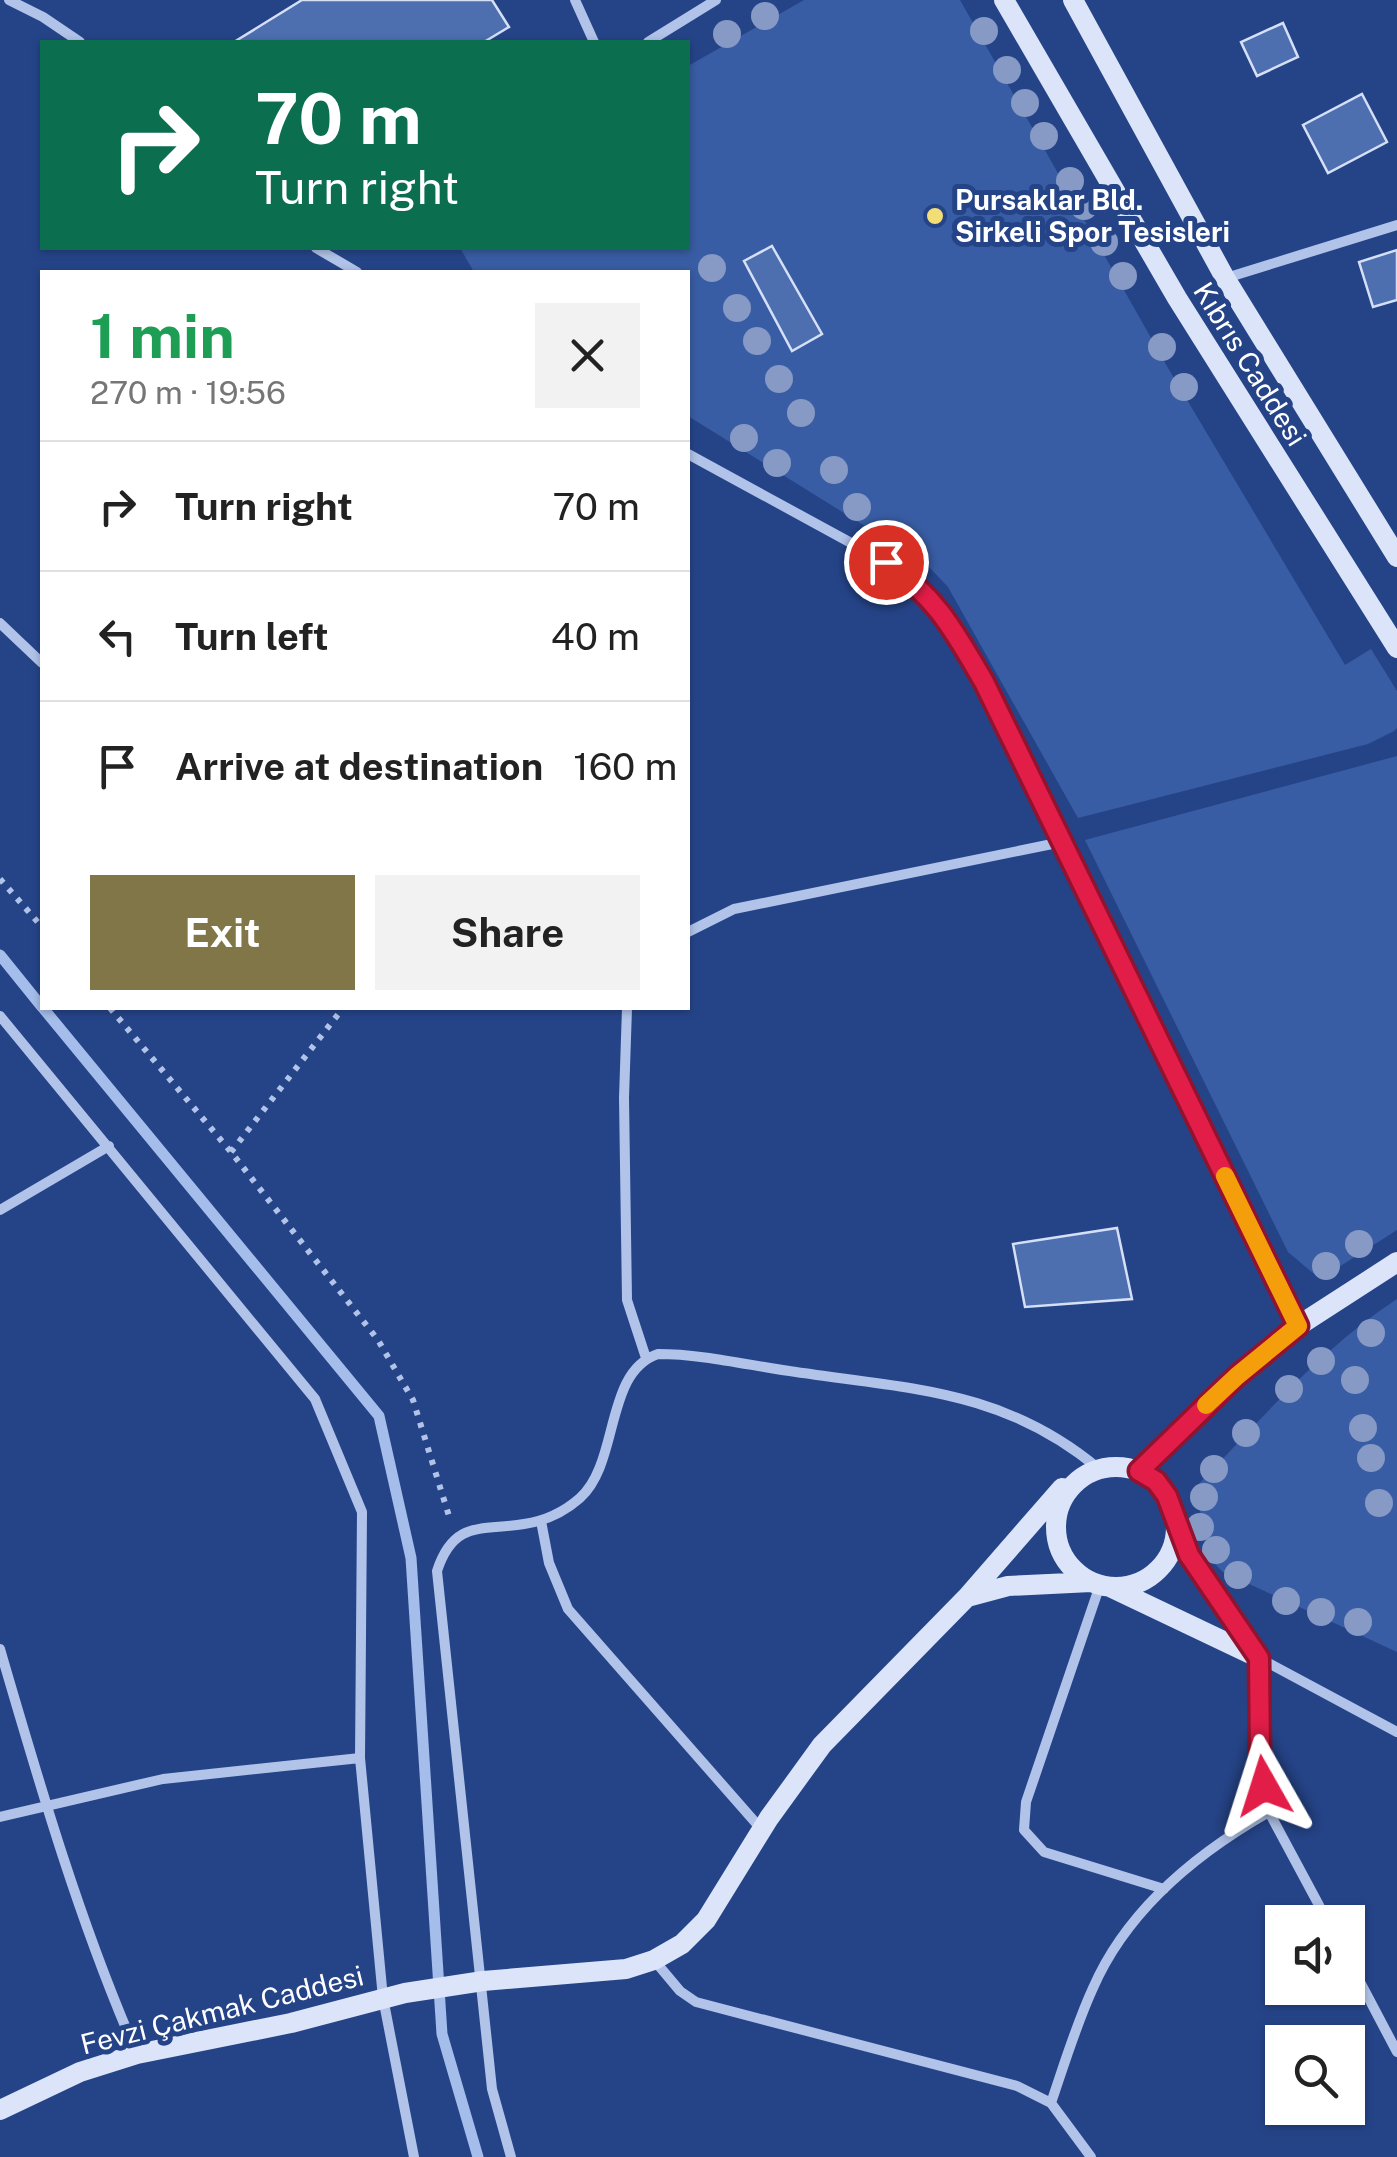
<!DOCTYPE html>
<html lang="en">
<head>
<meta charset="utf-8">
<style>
	body { margin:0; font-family:"Public Sans",sans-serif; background:#f2f2f2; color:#222; height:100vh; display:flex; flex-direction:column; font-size:38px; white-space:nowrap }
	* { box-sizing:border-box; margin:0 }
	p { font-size:32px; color:#767676 }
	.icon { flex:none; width:55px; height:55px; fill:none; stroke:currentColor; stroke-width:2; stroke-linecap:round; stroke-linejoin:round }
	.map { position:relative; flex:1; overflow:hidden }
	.details { position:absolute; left:40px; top:270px; width:650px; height:740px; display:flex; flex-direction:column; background:#fff; border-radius:0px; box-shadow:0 2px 8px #0004 }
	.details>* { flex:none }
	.banner { position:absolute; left:40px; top:40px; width:650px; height:210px; border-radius:0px; box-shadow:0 2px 8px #0004; background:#0b6e4f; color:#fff; overflow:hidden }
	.fabs { position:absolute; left:1265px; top:1905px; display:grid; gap:20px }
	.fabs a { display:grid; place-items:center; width:100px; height:100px; border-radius:0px; background:#fff; box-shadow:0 2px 8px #0004; font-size:50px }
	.pin { position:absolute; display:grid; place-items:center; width:85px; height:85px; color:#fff; margin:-42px; border:5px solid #fff; border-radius:50%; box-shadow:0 2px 10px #0007 }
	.me { position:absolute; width:110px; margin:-55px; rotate:354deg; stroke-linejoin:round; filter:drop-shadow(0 0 8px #0008) }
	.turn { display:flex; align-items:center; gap:35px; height:210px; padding:0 50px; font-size:45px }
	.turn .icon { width:130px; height:130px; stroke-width:2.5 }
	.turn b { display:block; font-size:70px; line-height:85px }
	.round { display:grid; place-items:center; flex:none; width:105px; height:105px; border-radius:0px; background:#f2f2f2 }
	.overview { display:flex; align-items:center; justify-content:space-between; height:170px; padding:0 50px }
	h1 { font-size:60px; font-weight:700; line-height:75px; color:#1e9e55 }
	.action { display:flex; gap:20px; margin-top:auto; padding:20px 50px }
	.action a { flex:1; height:115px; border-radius:0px; background:#807647; color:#fff; font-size:40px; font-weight:700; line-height:115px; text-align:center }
	.action a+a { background:#f2f2f2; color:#222 }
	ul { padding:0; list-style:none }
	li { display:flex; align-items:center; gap:30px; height:130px; padding:0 50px; border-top:2px solid #e0e0e0 }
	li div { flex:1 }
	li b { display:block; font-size:38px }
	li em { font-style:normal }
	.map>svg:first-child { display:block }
	.green { fill:#395da4 }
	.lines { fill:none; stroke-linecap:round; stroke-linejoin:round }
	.stream { stroke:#a5bdea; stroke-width:11 }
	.building { fill:#4d6eaf; stroke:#d5e0f7; stroke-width:2.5 }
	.path { stroke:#b1c3e9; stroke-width:6; stroke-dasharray:5 8; stroke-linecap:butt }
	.street { stroke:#b1c3e9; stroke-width:10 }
	.secondary { stroke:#dbe4f8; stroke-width:20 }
	.tree { fill:#869ac5 }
	.route-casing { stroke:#92132f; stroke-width:25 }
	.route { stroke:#e11d48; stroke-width:18 }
	.slow { stroke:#f59e0b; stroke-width:18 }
	.poi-dot { fill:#f3dd75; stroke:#254488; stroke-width:4 }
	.labels { text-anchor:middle; stroke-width:10; stroke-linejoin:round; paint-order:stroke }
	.poi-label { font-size:28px; font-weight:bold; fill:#fff; stroke:#254488; text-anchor:start }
	.street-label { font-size:28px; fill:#fff; stroke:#254488 }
</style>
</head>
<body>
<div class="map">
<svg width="1397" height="2157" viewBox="0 0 1397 2157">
	<rect width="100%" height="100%" fill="#254488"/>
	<path class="green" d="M804,0H960L1168,368L1345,665L1371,649L1397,691V728L1394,731L1368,744L1078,818L948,587L926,564L688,416V272H474L460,248H688V66Z
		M1397,756V1230L1320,1279L1288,1252L1085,840Z
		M1397,1299V1652L1223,1572L1211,1560L1195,1488C1259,1422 1319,1350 1397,1299Z"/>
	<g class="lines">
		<path class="stream" d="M0,955L42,1007
			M43,1008L379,1416L411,1558L442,2034L478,2157"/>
	</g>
	<path class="building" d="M302,0H492L509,27L484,42H234Z
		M1283,23L1298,57L1257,76L1241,42Z
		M1362,94L1387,142L1328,173L1303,125Z
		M772,246L822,334L792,351L744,261Z
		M1397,250V300L1373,307L1359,262Z
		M1117,1228L1132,1299L1025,1307L1013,1244Z"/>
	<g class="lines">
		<path class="path" d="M0,879L42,927
			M110,1008L231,1152L378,1340L413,1400L449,1516
			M231,1152L343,1008"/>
		<path class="street" d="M9,0L43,17L80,42
			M575,0L594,42
			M648,42L716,0
			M316,248L357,272
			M1226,278L1397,225
			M688,454L886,562L906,576L928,594L949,622L984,681L1298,1325
			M0,623L42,663
			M688,932L734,909L1062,842
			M627,1008L624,1098L627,1300L646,1358
			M0,1016L315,1399L362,1512L360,1758L383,1998L414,2157
			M0,1210L109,1146
			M541,1521L549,1563L568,1609L762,1830
			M1100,1585L1026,1802L1024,1830L1044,1852L1164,1889
			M0,1649C40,1786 80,1924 137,2054
			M0,1817L163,1779L360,1758
			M1328,1922L1269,1812L1260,1759L1259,1658L1397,1732
			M1348,1959L1397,2052
			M654,1960L680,1991L696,2002L1017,2086L1051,2103L1091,2157
			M1051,2103C1064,2065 1076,2025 1093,1988C1127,1910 1197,1853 1269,1812
			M511,2157L492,2089L437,1571C454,1519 483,1531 524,1524C545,1521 564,1512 580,1498C620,1462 604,1372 658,1354C704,1354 751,1366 796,1372C911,1389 1005,1390 1099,1469"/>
		<path class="secondary" d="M1004,0L1177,298L1397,648
			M1073,0L1225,278L1397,557
			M1056 1527a60 60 0 1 1 120 0a60 60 0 1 1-120 0Z
			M1139,1471L1237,1376L1298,1326L1397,1262
			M1062,1488L967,1597L1008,1586L1091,1582
			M1178,1524L1199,1573L1259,1658
			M1112,1588L1257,1657
			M0,2110L80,2072L137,2054L291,2023L405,1993L483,1981L626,1969L654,1960L682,1944L706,1920L769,1818L822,1745L967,1597"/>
	</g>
	<g class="tree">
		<circle cx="765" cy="16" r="14"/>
		<circle cx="984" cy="31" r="14"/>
		<circle cx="727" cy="34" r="14"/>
		<circle cx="1007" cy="70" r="14"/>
		<circle cx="1025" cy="103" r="14"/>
		<circle cx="1044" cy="136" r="14"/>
		<circle cx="1070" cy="181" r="14"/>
		<circle cx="1084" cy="206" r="14"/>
		<circle cx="1104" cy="242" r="14"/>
		<circle cx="712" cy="268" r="14"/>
		<circle cx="1123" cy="276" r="14"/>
		<circle cx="737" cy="308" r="14"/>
		<circle cx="757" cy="341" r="14"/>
		<circle cx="1162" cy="347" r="14"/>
		<circle cx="779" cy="379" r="14"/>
		<circle cx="1184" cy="387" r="14"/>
		<circle cx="801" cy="413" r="14"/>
		<circle cx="744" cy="438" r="14"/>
		<circle cx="777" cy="463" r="14"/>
		<circle cx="834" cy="470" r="14"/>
		<circle cx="857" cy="507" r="14"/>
		<circle cx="1359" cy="1244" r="14"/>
		<circle cx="1326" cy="1266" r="14"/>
		<circle cx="1371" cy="1333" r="14"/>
		<circle cx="1321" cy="1361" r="14"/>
		<circle cx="1355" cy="1380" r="14"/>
		<circle cx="1289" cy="1389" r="14"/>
		<circle cx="1363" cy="1428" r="14"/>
		<circle cx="1246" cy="1433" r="14"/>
		<circle cx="1371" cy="1458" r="14"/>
		<circle cx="1214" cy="1469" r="14"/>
		<circle cx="1204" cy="1497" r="14"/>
		<circle cx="1379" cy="1503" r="14"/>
		<circle cx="1200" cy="1527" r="14"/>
		<circle cx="1216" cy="1550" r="14"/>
		<circle cx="1238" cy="1575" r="14"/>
		<circle cx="1286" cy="1601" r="14"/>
		<circle cx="1321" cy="1612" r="14"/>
		<circle cx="1358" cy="1622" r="14"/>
	</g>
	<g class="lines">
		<g class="route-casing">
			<path id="route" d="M886,562C937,598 953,629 984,682L1298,1326L1237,1376L1139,1471L1156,1481L1167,1496L1189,1555L1259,1658L1260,1759L1264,1786"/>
		</g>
		<use href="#route" class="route"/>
		<path class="slow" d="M1206,1405L1237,1376L1298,1326L1225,1176"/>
	</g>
	<circle class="poi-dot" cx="935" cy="216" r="10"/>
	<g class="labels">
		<g class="poi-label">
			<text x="955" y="210">Pursaklar Bld.<tspan x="955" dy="32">Sirkeli Spor Tesisleri</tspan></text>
		</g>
		<g class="street-label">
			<text transform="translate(1250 364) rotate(58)" y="10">Kıbrıs Caddesi</text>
			<text transform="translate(222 2010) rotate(-14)" y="10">Fevzi Çakmak Caddesi</text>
		</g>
	</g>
</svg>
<div class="fabs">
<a><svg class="icon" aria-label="sound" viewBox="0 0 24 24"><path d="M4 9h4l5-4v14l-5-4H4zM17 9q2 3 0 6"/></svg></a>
<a><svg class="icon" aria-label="search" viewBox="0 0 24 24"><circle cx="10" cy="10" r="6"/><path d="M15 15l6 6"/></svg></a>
</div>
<div class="pin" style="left:886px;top:562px;background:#d93025"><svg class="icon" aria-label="arrive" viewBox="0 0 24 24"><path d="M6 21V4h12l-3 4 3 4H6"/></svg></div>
<svg class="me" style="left:1264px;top:1786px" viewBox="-20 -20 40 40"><path d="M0-17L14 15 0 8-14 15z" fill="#e11d48" stroke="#fff" stroke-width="4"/></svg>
<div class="banner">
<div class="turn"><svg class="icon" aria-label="right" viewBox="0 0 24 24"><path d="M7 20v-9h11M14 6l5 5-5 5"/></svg><div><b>70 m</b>Turn right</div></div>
</div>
<section class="details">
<div class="overview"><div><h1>1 min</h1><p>270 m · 19:56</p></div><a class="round"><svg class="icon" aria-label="close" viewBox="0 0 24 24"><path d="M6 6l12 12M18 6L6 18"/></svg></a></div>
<ul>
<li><svg class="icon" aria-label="right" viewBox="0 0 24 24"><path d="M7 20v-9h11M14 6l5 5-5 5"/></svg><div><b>Turn right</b></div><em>70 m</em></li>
<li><svg class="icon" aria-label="left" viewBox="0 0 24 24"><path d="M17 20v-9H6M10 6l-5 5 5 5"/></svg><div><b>Turn left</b></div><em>40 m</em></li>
<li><svg class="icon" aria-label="arrive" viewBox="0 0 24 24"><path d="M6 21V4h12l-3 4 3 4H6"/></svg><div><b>Arrive at destination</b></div><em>160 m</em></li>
</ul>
<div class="action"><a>Exit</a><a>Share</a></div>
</section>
</div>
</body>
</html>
